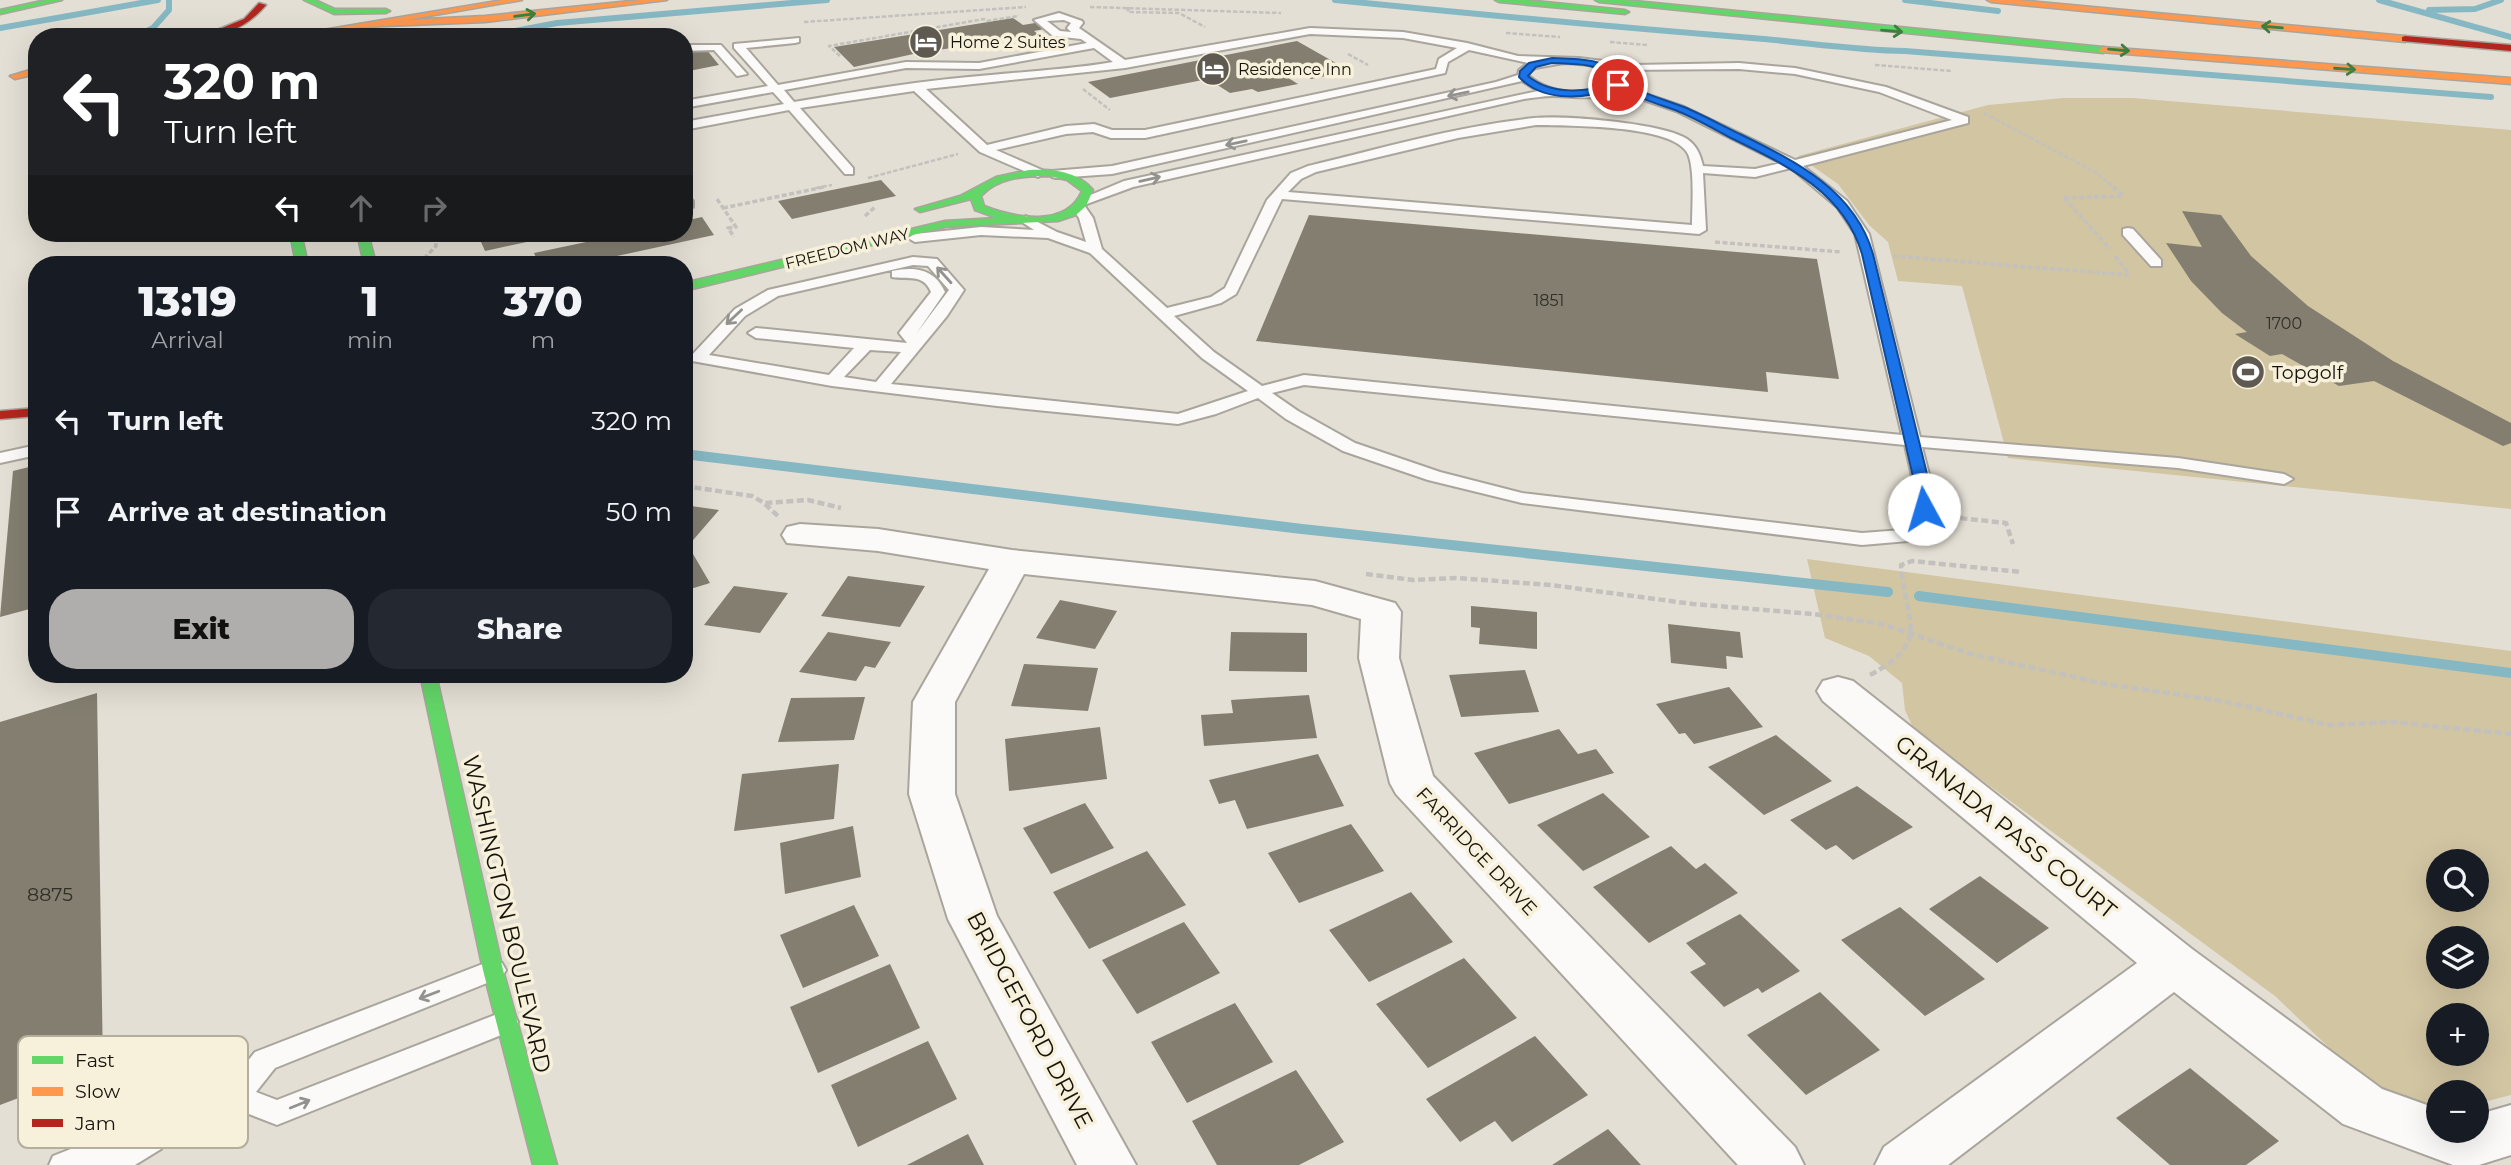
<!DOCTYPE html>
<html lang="en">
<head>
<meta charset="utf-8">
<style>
	body { margin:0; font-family:Montserrat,sans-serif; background:#242831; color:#f1f3f6; height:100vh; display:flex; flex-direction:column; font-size:26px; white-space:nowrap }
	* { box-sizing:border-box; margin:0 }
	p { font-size:23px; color:#9ea1a6 }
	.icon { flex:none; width:38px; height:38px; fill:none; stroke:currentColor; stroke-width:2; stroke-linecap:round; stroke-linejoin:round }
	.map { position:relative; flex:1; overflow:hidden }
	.drawer { position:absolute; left:28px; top:256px; width:665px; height:427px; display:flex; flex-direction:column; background:#171b24; border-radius:28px; box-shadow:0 7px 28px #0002 }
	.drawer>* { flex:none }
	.guide { position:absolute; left:28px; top:28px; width:665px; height:214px; border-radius:28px; box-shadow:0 7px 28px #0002; background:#202124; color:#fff; overflow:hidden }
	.fabs { position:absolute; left:2426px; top:849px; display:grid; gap:14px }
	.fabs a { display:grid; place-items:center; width:63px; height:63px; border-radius:50%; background:#171b24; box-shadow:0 7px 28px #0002; font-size:35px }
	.pin { position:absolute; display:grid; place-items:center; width:60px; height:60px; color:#fff; margin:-30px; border:4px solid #fff; border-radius:50%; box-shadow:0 2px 7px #0007 }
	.me { position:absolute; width:77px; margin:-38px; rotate:354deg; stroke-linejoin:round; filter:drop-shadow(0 0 5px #0008) }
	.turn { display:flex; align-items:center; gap:24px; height:147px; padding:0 21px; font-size:32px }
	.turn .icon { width:91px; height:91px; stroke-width:2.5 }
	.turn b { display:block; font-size:49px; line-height:60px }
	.lanes { display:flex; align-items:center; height:66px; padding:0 21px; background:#0003; justify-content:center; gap:35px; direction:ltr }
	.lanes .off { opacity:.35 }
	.eta { display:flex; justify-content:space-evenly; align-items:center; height:119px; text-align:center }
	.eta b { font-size:42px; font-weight:800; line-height:49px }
	.button { display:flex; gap:14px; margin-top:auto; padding:14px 21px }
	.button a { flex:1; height:80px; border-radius:28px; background:#afaeac; color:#111; font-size:28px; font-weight:800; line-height:80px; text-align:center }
	.button a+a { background:#242831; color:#f1f3f6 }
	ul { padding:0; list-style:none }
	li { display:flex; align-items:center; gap:21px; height:91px; padding:0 21px }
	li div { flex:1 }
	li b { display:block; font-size:26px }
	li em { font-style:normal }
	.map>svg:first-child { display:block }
	.green { fill:#d2c5a2; fill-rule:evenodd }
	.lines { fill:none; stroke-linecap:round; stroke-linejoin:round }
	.stream-far1 { stroke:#86b8c3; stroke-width:6 }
	.stream { stroke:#86b8c3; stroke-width:10 }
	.building { fill:#837e70 }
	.lane-casing { stroke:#a9a59c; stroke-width:4 }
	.street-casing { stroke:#a9a59c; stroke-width:4 }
	.fast-casing { stroke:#a9a59c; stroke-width:3 }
	.slow-casing { stroke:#a9a59c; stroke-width:3 }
	.jam-casing { stroke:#a9a59c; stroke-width:3 }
	.path-far2 { stroke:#c3c1be; stroke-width:2.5; stroke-dasharray:4.5 2; stroke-linecap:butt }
	.path-far1 { stroke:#c3c1be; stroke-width:3.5; stroke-dasharray:5 2.5; stroke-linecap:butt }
	.path { stroke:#c3c1be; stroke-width:4.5; stroke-dasharray:7 3.5; stroke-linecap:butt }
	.lane { fill:#fbfaf9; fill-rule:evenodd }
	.street { fill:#fbfaf9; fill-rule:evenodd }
	.fast { fill:#63d668; fill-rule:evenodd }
	.slow { fill:#ff974d; fill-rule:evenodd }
	.jam { fill:#b3261e; fill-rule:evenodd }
	.oneway { stroke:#407e3f }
	.oneway2 { stroke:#94928e }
	.route { fill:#1a73e8; stroke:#114b97; stroke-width:2; fill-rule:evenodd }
	.labels { text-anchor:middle; stroke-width:7; stroke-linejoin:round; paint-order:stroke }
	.far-poi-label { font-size:16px; fill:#16130c; stroke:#f7f0db; text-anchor:start }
	.far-street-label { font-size:16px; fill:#16130c; stroke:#f7f0db }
	.number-label { font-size:16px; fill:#312e25 }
	.poi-label { font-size:19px; fill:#16130c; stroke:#f7f0db; text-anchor:start }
	.street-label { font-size:19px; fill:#16130c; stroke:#f7f0db }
	.near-number-label { font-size:19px; fill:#312e25 }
	.near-street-label { font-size:23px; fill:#16130c; stroke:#f7f0db }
	.key { fill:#f7f0db; stroke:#b4ae9d; stroke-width:2 }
	.key-label { font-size:19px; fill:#16130c }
</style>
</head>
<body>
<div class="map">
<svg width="2511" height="1165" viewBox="0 0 2511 1165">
	<rect width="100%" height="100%" fill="#e4dfd4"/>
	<path class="green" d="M2063,98H2133L2511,130V509L2008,458L1962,286L1898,281L1888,242L1869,225L1838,184L1798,156L1988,105Z
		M1807,559L2511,651V1095L2476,1104V1092H2438V1106H2417L2364,1081L2275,996L1914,730L1905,710L1902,683L1869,656L1825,638ZM2438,861H2476V900H2438ZM2438,938H2476V976H2438ZM2438,1015H2476V1054H2438Z"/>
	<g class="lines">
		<path class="stream-far1" d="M1335,0C1474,14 1613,27 1752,38C1803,42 1853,50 1905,51L2491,97
			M1905,0L1998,11
			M2379,0L2511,37
			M2429,10L2475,9L2501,0
			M0,28L158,0
			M135,37L153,28L169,10V0
			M483,37L557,23L827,0"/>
		<path class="stream" d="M684,454L1302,529L1888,592
			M1919,596L2511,673"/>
	</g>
	<path class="building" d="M1013,18L1023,25L1047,21L1055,27L1034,31L1039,35L918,53L854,67L834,47Z
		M1297,41L1350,71L1311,79L1285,63L1269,66L1298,84L1258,92L1252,89L1230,93L1208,79L1110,98L1088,82Z
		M706,49L719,65L684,72V51Z
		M881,180L896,196L792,219L778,201Z
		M2182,211L2221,215L2251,256L2308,306L2393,361L2511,423V443L2503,446L2374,381L2339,386L2282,354L2270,356L2235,334L2247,332L2222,313L2191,281L2166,243L2202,247Z
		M1309,215L1817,259L1839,379L1766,372L1768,392L1256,341Z
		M702,217L714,235L580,264H539L534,253L629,233H684V221Z
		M477,233H533L536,240L485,251Z
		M37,465V607L0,617L13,471Z
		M684,505L719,510L688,546L684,545Z
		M693,554L710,583L684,591V556Z
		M848,576L925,586L900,627L821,616Z
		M734,586L788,593L760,633L704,625Z
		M1060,600L1117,611L1095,649L1036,638Z
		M1471,606L1537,612V649L1479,644L1480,628L1471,627Z
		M1668,624L1740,632L1743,658L1726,656L1727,669L1671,663Z
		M828,632L891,642L875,668L865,666L856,681L799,672Z
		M1231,632L1307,633V672L1229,671Z
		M1024,664L1098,668L1088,711L1011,706Z
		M1525,670L1539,712L1461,717L1449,675Z
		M1729,687L1763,727L1694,744L1685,733L1679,734L1656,704Z
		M97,693L103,1066L0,1105V722Z
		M1309,695L1317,738L1204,746L1201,715L1233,713L1231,700Z
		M865,697L854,740L778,742L791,698Z
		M1100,727L1107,779L1009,791L1005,739Z
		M1559,729L1578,754L1596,749L1614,773L1509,804L1474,753Z
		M1776,735L1832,781L1764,815L1708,767Z
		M1318,754L1344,806L1247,829L1235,800L1219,804L1209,780Z
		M839,764L834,819L734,831L742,774Z
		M1857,786L1913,827L1853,860L1836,845L1826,850L1790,820Z
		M1603,793L1650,837L1583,871L1537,825Z
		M1085,803L1114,848L1051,874L1023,828Z
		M1351,824L1384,871L1299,903L1268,853Z
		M853,826L861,877L785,894L780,843Z
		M1671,846L1696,869L1705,863L1738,893L1649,943L1593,887Z
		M1147,851L1186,905L1089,949L1053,892Z
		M1980,876L2049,928L1997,963L1929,909Z
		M1411,892L1453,942L1369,982L1329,930Z
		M854,905L879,956L803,988L780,935Z
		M1900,907L1985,979L1925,1016L1841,940Z
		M1740,914L1800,971L1762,993L1758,988L1724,1007L1690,972L1706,964L1686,943Z
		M1184,922L1220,973L1137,1014L1102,960Z
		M1464,958L1517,1018L1428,1068L1376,1004Z
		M890,964L920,1028L818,1073L790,1007Z
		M1820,992L1880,1050L1806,1095L1747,1035Z
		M1235,1003L1273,1062L1187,1103L1151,1042Z
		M1535,1036L1588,1095L1512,1142L1495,1121L1460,1142L1426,1099Z
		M928,1041L957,1099L858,1147L831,1085Z
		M2190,1068L2279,1141L2246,1165H2170L2116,1118Z
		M1296,1070L1344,1142L1299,1165H1217L1192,1121Z
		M1608,1129L1641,1165H1552Z
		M968,1134L984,1165H907Z"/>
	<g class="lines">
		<g class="lane-casing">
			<path id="lane" d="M1059,13L1082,21L1083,23L1079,28L1125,60L1310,28L1403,32L1467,43L1518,56L1579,58L1635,65L1739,63L1795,68L1886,87L1968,117V123L1803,166L1847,201L1869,234L1920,437L2178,458L2284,474L2293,479L2284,484L2178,468L1922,447L1933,490V509L1917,535L1908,541L1862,545L1522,503L1428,480L1343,451L1286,419L1258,398L1216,414L1178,424L997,406L832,386L692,361L690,358L692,355L735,309L768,290L913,257L937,259L964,290L947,316L891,384L1178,414L1248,391L1202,358L1090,253L1048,238L981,235L915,242L908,238L915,234L981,227L1034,230L1019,220L1026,216L1057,232L1086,242L1079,218L1072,208L1081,205V199L1124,181L1538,91L1522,81L1112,174L1056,178L1052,177V171L1112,166L1496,82L1518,75L1519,70L1528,63L1469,50L1448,62L1445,73L1145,138H1111L1093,132L1066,134L996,150L1042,170L1044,173L1038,177L980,152L914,91L800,108L853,168V174H845L789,110L684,130V122L784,104L773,92L684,108V101L768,86L734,48V44L799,38V42L795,43L746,48L778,85L906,62L979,63L1087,43L1081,39L1053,36L1034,20ZM1064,20L1071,23L1067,28L1071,32L1060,31L1047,21ZM1310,34L1403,38L1457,48L1439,59L1436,69L1145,130H1112L1094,124L1066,126L987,145L926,89L1125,68ZM1094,48L1113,62C1072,69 1032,71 991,75C925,80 859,91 794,102L784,90L906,68L979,69ZM1564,63C1581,64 1606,64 1615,80C1593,99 1550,94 1529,76V73L1535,68ZM1739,69L1795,74L1879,92L1952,120L1795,160L1684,107L1643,93L1625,83L1626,76L1620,70ZM1619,89L1635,97L1676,111L1781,163L1755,169L1703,166C1700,154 1697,146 1687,139C1664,123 1563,115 1534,118C1458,126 1382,148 1308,166L1291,173L1267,200L1225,288L1211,297L1167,308L1102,249L1093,218L1084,205L1133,187L1524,99C1533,98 1543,96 1552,96C1576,96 1597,102 1619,89ZM1536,125C1567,126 1674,124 1688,154C1695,170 1692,207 1692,225L1288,192L1301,179L1316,172L1458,138ZM1791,168L1837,207L1855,234L1902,435L1304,375L1262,386L1214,352L1174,316L1221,303L1236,294L1282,199L1699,234L1706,230L1703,173L1755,177ZM913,265L928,266L949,290L916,334L945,292C935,269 915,266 892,271V277C908,280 923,273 931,292L899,333L907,343L756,328L748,333L756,338L854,348L829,375L709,355L745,316L778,296ZM870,350L901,352L876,382L844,377ZM1304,385L1905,445L1915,490V509L1902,530L1862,533L1522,493L1440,472L1355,443L1298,411L1272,393Z
				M684,45H721L747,74L737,76L714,50L684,51Z
				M684,195L693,201V207H684Z
				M2128,228L2133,229L2161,260V266H2151L2123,235V229Z
				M37,445V455L0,463V453Z
				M493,960L502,963L506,970L502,977L275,1068L256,1092L277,1100L505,1011L514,1014L518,1022L514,1030L277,1125L236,1109L164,1138L161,1149L135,1165H49L53,1156L226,1088L255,1052Z"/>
		</g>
		<g class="street-casing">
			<path id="street" d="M800,524L878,529L1012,550L1315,581L1395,603L1401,612L1399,658L1433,776L1795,1147L1804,1165H1738L1396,794L1390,783L1359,658L1361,619L1312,605L1024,574L955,702V794L997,916L1136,1165H1077L948,919L909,794L913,702L989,569L878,551L787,543L782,535L787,527Z
				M1838,677L1853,681L2192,949L2382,1089L2438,1109V1130H2476V1115L2511,1105V1155L2479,1165H2453L2343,1124L2174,992L1948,1165H1875L1884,1147L2137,963L1823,701L1817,691L1823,681Z"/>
		</g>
		<g class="fast-casing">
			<path id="fast" d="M46,0H62L0,14V10Z
				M304,0H315L335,9H386L390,11L386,13L334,14Z
				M1495,0H1525L1625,10L1629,12L1625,14L1499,2Z
				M1595,0H1624L2103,47L2107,50L2103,53L1599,2Z
				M1029,170C1053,169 1077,171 1093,190L1086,206L1076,215L1058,221L945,227L684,291V283L945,221L997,218L975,210L971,199L920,212L915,209L960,196L996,177ZM1049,176L1067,180L1082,191C1066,228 1015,218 984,206L981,196C999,177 1024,176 1049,176Z
				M290,233H301L308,264H296Z
				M357,233H368L376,264H364Z
				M420,674H436L503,970L557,1165H533L483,970Z"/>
		</g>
		<g class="slow-casing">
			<path id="slow" d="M503,0H522L406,20L485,16L640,0H667L485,22L361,27L303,37H281Z
				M1987,0H2017L2405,36L2409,39L2405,42L1991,2Z
				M2103,47L2511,78V84L2100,52L2099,50Z
				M37,68V74L15,79L10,76Z"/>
		</g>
		<g class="jam-casing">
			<path id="jam" d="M259,3L266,5C249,25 226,37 200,37L244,19Z
				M2405,36L2511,45V51L2402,41V37Z
				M37,408V416L0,419V411Z"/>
		</g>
		<path class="path-far2" d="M1090,7L1281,13
			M1128,7V12L1179,13L1205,27
			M804,22L1026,7
			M1506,33L1560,37
			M1610,42L1647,45
			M1348,54L1368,65
			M840,56L829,46L984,19L987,21L1019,16
			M1875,65L1952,71
			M1083,89L1110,110
			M1984,113L2095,172L2115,188
			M868,178L958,154
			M816,188L832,185"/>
		<path class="path-far1" d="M2113,187L2124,196
			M2064,198L2110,249
			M2064,198L2122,196
			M717,199L736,227L728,228L734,237
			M723,208L824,187
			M865,216L875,207
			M1715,242L1842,252
			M1893,256L2129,275
			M2115,256L2129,274
			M419,264L436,246L435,233"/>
		<path class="path" d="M684,486L752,496L764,503L808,500L841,508
			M765,504L779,517
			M1950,517L2006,523L2013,544
			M1366,574L1413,580L1456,578L1551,585L1693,604L1813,614L1882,624L1971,654L2106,684L2222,701L2329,725L2393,722L2511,734
			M1870,675C1933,641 1905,623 1901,565L1912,561L2021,572"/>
		<use href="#lane" class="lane"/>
		<use href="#street" class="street"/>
		<use href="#fast" class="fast"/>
		<use href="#slow" class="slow"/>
		<use href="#jam" class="jam"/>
	</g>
	<defs><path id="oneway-shaft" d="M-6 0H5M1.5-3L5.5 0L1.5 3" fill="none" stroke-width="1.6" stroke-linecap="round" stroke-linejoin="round" transform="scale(1.75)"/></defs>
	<g class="oneway">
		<use href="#oneway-shaft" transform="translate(525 15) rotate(-7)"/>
		<use href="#oneway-shaft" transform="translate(2272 27) rotate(-175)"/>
		<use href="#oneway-shaft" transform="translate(1892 31) rotate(5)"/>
		<use href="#oneway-shaft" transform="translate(2119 50) rotate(5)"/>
		<use href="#oneway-shaft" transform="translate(2345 69) rotate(4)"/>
	</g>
	<g class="oneway2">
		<use href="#oneway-shaft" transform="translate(1458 94) rotate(168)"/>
		<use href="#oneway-shaft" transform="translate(1236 143) rotate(168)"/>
		<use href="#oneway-shaft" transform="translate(1150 179) rotate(-13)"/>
		<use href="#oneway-shaft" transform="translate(944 275) rotate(-132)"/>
		<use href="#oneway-shaft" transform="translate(734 317) rotate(137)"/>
		<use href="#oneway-shaft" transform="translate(429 995) rotate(159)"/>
		<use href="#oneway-shaft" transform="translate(300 1104) rotate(-22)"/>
	</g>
	<path class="route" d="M1552,58C1578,59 1602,58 1623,75L1624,83C1643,94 1663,99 1684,107C1703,115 1723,126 1742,135C1797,162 1855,191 1873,254L1931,490L1929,512L1924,514L1916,509V490L1862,254C1844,192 1786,165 1733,139C1714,129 1695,118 1675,110C1655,103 1637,98 1620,88C1588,98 1544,104 1519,77L1520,71L1529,63ZM1552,63C1575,64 1596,63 1615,77L1614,83C1587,92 1552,96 1528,76L1536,67Z"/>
	<defs>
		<g id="hotel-disc" transform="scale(1.75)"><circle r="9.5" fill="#5e5a52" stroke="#f7f0db"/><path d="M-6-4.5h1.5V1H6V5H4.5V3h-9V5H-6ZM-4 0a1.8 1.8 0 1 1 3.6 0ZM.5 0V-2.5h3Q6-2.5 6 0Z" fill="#fff"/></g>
		<g id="stadium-disc" transform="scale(1.75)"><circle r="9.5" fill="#5e5a52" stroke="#f7f0db"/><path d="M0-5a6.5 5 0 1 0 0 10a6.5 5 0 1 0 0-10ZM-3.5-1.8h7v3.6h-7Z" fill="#fff"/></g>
	</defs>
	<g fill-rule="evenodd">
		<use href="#hotel-disc" x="926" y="42"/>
		<use href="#hotel-disc" x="1213" y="69"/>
		<use href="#stadium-disc" x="2248" y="372"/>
	</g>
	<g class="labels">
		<g class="far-poi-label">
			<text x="950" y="48">Home 2 Suites</text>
			<text x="1238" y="75">Residence Inn</text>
		</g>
		<g class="far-street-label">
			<text transform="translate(847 248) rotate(-14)" y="6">FREEDOM WAY</text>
		</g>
		<g class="number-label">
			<text x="1549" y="306">1851</text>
			<text x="2284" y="329">1700</text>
		</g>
		<g class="poi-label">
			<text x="2272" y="379">Topgolf</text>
		</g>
		<g class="street-label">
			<text transform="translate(1477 851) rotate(47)" y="7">FARRIDGE DRIVE</text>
		</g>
		<g class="near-number-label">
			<text x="50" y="901">8875</text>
		</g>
		<g class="near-street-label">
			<text transform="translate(2006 827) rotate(39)" y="8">GRANADA PASS COURT</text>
			<text transform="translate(507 914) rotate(77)" y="8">WASHINGTON BOULEVARD</text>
			<text transform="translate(1030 1020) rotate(62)" y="8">BRIDGEFORD DRIVE</text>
		</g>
	</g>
	<rect x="18" y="1036" width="230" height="112" rx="10" class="key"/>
	<rect x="32" y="1056" width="31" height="8" fill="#63d668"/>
	<rect x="32" y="1087" width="31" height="9" fill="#ff974d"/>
	<rect x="32" y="1119" width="31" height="8" fill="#b3261e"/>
	<g class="key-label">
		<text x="75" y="1067">Fast</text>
		<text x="75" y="1098">Slow</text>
		<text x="75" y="1130">Jam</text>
	</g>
</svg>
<div class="fabs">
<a><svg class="icon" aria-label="search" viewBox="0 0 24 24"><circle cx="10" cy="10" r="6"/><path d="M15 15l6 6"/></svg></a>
<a><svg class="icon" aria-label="layers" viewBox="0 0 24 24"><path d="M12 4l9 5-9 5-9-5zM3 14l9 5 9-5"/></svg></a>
<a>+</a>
<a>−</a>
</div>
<div class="pin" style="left:1618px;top:85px;background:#d93025"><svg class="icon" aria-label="arrive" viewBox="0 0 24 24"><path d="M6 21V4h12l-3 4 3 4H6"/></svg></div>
<svg class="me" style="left:1924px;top:509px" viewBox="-20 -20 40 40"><circle r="19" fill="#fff"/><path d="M0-13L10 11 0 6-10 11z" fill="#1a73e8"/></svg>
<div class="guide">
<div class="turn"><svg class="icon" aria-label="left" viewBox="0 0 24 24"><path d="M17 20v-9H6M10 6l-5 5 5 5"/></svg><div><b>320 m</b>Turn left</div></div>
<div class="lanes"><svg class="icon" aria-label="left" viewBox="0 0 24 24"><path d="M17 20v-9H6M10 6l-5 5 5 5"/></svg><svg class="icon off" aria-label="ahead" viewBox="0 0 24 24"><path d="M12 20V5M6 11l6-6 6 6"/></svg><svg class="icon off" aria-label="right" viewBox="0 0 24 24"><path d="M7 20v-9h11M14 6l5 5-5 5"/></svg></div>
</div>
<section class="drawer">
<div class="eta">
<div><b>13:19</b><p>Arrival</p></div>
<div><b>1</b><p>min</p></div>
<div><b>370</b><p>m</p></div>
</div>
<ul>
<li><svg class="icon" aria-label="left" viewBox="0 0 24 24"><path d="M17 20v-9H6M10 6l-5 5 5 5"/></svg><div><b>Turn left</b></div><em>320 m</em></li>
<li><svg class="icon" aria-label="arrive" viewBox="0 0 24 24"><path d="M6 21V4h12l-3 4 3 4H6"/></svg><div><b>Arrive at destination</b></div><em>50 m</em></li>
</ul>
<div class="button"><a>Exit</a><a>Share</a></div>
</section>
</div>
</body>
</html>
